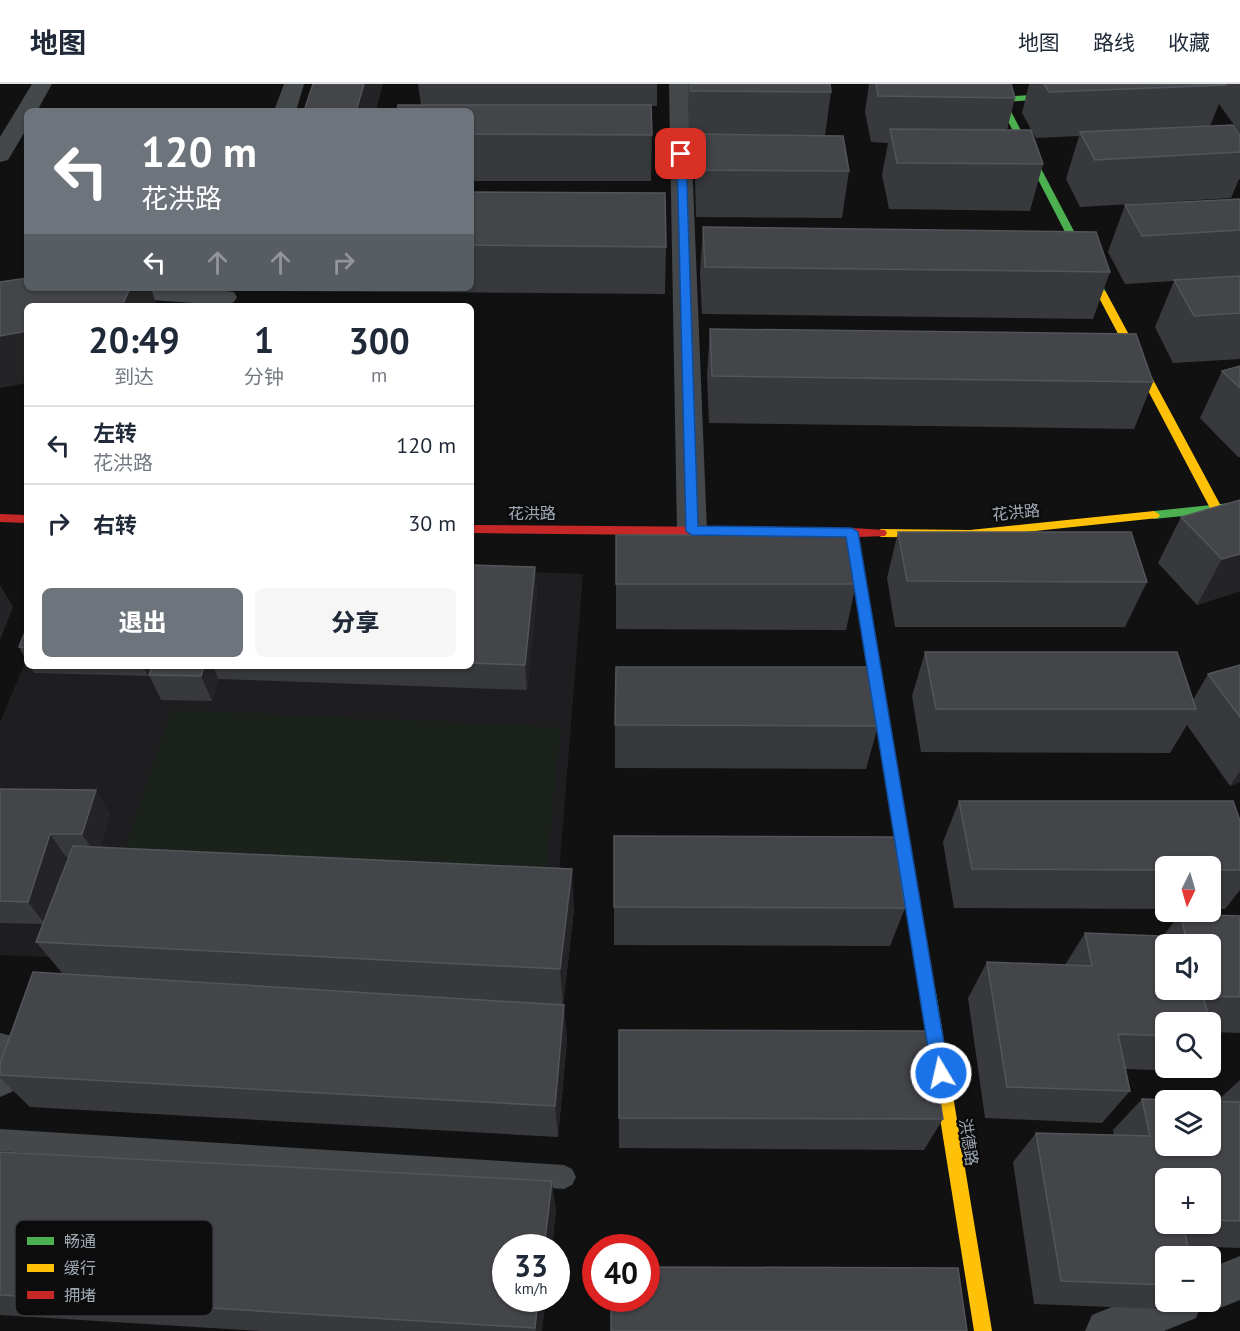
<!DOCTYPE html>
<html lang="zh">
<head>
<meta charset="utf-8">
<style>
	body { margin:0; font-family:"PT Sans","Noto Sans SC",sans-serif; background:#f6f6f7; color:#1f2937; height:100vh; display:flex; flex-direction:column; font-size:22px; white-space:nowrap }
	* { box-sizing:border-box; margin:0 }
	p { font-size:20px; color:#747a83 }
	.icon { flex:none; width:33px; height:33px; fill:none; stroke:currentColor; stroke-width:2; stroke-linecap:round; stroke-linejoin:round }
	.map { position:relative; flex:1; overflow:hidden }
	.side { position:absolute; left:24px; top:219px; width:450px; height:366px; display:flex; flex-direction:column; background:#fff; border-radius:9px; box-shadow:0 2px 4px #0004 }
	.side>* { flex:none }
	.guide { position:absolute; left:24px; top:24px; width:450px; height:183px; border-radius:9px; box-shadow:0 2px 4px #0004; background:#6e747c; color:#fff; overflow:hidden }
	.needle { width:39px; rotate:185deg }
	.tools { position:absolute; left:1155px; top:772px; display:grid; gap:12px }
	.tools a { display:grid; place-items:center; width:66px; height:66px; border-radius:9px; background:#fff; box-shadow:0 2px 4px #0004; font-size:30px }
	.speed { position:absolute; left:492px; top:1150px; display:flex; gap:12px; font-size:30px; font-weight:700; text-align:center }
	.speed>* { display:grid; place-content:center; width:78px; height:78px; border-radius:50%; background:#fff; box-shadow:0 2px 4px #0004; line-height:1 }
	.speed small { font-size:15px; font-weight:400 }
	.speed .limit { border:9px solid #d22; background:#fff; color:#111 }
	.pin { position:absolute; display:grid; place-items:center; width:51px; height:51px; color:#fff; margin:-26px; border-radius:12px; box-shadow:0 3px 9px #0006 }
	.me { position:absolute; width:66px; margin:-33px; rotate:351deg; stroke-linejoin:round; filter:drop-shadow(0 0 4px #0008) }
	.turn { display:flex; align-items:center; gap:21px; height:126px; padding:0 18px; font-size:27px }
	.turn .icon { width:78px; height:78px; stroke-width:2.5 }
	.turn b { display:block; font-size:42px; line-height:51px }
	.lanes { display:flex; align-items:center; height:57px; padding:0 18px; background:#0003; justify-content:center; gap:30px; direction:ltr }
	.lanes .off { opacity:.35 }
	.eta { display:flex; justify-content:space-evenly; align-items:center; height:102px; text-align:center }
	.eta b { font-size:36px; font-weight:800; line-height:42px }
	.button { display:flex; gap:12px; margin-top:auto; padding:12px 18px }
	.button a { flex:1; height:69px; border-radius:9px; background:#6e747c; color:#fff; font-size:24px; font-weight:800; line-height:69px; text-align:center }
	.button a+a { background:#f6f6f7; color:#1f2937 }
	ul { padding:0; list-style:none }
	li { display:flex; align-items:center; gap:18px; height:78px; padding:0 18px; border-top:2px solid #e0e1e3 }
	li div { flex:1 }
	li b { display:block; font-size:22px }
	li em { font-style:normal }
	header { display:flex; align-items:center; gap:36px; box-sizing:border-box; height:84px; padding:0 30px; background:#fff; border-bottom:2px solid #e0e1e3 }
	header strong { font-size:28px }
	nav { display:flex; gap:33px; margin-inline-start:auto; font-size:21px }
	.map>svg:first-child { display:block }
	.built { fill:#1e1e20 }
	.green { fill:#1b221c }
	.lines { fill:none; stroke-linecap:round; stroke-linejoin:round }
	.lane { fill:#45484b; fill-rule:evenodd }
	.street { fill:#45484b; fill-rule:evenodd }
	.fast { fill:#4caf50; fill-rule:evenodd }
	.slow { fill:#ffc107; fill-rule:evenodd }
	.jam { fill:#c62828; fill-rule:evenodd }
	.wall { fill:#38393c; fill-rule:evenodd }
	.shaded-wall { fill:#242426 }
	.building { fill:#434549; stroke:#52555a; stroke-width:1.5; fill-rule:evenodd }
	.route { fill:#1a73e8; stroke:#114b97; stroke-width:1.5 }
	.labels { text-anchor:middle; stroke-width:5; stroke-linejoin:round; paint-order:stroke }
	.street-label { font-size:16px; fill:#a0aab5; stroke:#0c0c0d }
	.key { fill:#0c0c0d; stroke:#383b3f; stroke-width:1.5 }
	.key-label { font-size:16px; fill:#a0aab5 }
</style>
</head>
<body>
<header>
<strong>地图</strong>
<nav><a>地图</a><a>路线</a><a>收藏</a></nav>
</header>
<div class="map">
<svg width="1240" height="1247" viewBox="0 0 1240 1247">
	<rect width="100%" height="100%" fill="#111112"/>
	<path class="built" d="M471,486L583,490L558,803L51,873L0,871V638L27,574V582H471Z"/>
	<path class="green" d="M172,626L561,643L545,798L121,777Z"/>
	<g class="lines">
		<path class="lane" d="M0,1045L564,1081L572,1085L576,1093L572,1101L564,1105L0,1067Z"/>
		<path class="street" d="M32,0H52L37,27H27V44L8,76L0,78V53Z
			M284,0H304L296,27H274Z
			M669,0H689L707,447L702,454L692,458L682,454L677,447Z
			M61,204H200L234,208L237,213L234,218L225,221L73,211L64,209Z
			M0,949L23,955L29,969L14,1007L0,1013Z
			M1240,1172V1216L1210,1228L1200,1224L1196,1234L1164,1247H1085L1092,1231L1166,1201V1218H1210V1184Z"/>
		<path class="fast" d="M1069,8L1072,9V13L1006,18L1106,208L1101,211L1096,208L997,16L1001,13Z
			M1240,418V426L1154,435L1148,431L1154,427Z"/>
		<path class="slow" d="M1101,205L1106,208L1222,424L1220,427L1216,428L1210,424L1096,208Z
			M1154,427L1160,431L1158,434L970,454L881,453L875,449L881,445L970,446Z
			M928,902L934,904L936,909L992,1247H974L920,909L922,904Z"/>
		<path class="jam" d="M0,430L27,431V439L0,438Z
			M471,441L852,444L885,446L887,449L885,452L859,453L936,909L934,914L928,916L922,914L920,909L847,453L471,449Z"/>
	</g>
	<path class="wall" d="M418,0H657V22H651L652,51L651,97H471V27L421,21Z
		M689,0H830L831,8L825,52L849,87L842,134L696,133L695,97L697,53L689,52L688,22Z
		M869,0H1011L1015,14L1007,46L1043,80L1030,127L889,125L882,91L888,59L871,58L865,28Z
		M1029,0H1240V49L1219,20L1210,42L1240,51V96L1239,95L1231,114L1080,123L1066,95L1079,52L1036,54L1022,29Z
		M471,108L666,163L665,210L267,207L266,204H471Z
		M1240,115V275L1173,279L1155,243L1174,197L1125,200L1108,168L1125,121Z
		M703,143L1110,188L1093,235L702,230L700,190Z
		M710,245L1153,298L1134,345L709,339L707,292Z
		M1240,282V373H1238L1200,334L1222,287Z
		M1240,416V507L1197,521L1158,479L1181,433Z
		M898,448L1147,498L1125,543H895L887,494Z
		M616,451L856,500L846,546L616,545Z
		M471,481L535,483L537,509L527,606L218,595L212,617L161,616L149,591L152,582H471Z
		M27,543V578L19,563Z
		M925,568L1193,616L1208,590L1240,581V698L1230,702L1187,641L1170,669L921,668L912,612Z
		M30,582H151L148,592L34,589Z
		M615,641L878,642L866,685L615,684Z
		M0,705L110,729L100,763L574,825L563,921L567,956L558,1053L30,1023L0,994V980L63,890L36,858L43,840L0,839ZM66,773H69L53,815Z
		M959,717L1240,737V806L1225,825H1210V783H1166V825L954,824L943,758Z
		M614,752L905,824L890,862L614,861Z
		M1180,830L1240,832V949L1213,948L1214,953L1210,957V939H1166V984H1185L1182,987L1126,985L1130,1007L1102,1039L985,1034L968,914L987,878L1065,881L1085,849L1163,852Z
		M619,946L943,1035L924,1066L619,1064Z
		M1240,996V1164L1188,1162L1166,1173V1218H1173L1162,1225L1034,1220L1013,1078L1036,1049L1114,1051L1113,1046L1142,1015L1217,1017ZM1210,1095V1140H1166Z
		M0,1068L556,1125L552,1164H506L542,1247H261L0,1231Z"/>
	<path class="shaded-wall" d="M364,0H383L376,27H356Z
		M130,204H151L157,222H122Z
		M27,247V299L0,304V252Z
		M1240,470V507L1197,521L1222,475Z
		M535,483L537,509L527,606L525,581Z
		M0,501L13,523L0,556Z
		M143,582H151L148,592Z
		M204,582H213L218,595L212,617L201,592Z
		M1240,687V698L1230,702Z
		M96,706L110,729L97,773L82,750Z
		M50,750L66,773L45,840L28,818Z
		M572,785L574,825L563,921L560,885Z
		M564,921L567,956L558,1053L555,1022Z
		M552,1097L556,1125L552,1164H544Z
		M538,1215H546L542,1247H536L535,1244Z"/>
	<path class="building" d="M313,0H364L356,27H304Z
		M691,0H830L831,8L691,7Z
		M876,0H1011L1015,14L878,12Z
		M1044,0H1225L1226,1L1049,8Z
		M398,21H651L652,51L471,50V27H397Z
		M1233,41L1240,51V68L1095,76L1080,48Z
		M890,45L1031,46L1043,80L897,79Z
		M697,50L843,52L849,87L699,86Z
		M471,108L665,109L666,163L471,161Z
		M1240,115V146L1142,152L1125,121Z
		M703,143L1096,148L1110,188L705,183Z
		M1240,192V229L1194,232L1174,196Z
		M27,194V204H130L122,222H27V247L0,252V198Z
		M710,245L1136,250L1153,298L712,292Z
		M1240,282V304L1222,287Z
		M1240,416V470L1222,475L1181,433Z
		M898,448H1131L1147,498L907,497Z
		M616,451H849L856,500H616Z
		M471,481L535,483L525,581L471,579Z
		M27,543V564L19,563Z
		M925,568H1177L1196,625H936Z
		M1240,581V633L1208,590Z
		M152,582H204L201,592L149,591Z
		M616,583H869L878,642L615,641Z
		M0,705L96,706L82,750H50L28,818L0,817Z
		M959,717H1233L1240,737V786H1210V783H1166V786L972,785Z
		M614,752L894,753L905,824L614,823Z
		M73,762L572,785L560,885L36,858Z
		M1180,830L1240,832V913L1203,912L1214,953H1210V939H1166V952L1118,950L1130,1007L1007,1003L987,878L1092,882L1085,849L1186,853ZM1166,861H1210V906H1166Z
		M33,888L564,921L555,1022L0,991V980Z
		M619,946L929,947L943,1035L619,1034Z
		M1142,1015L1240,1018V1137L1210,1136V1095H1166V1140H1183L1190,1173H1166V1201L1061,1197L1036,1049L1150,1052ZM1166,1017H1210V1062H1166Z
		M0,1068L552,1097L544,1164H506V1215H538L535,1244L0,1211Z
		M646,1183L958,1184L967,1247H611V1215H646Z"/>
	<path class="route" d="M681,68L686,70L698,442L852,444L858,448L949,989L947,994L941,997L935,994L932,989L846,453L692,451L686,447L677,70Z"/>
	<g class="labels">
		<g class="street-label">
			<text transform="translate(1016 428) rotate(-6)" y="6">花洪路</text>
			<text x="532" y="435">花洪路</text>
			<text transform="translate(969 1058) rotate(81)" y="6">洪德路</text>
		</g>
	</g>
	<rect x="15" y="1136" width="198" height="96" rx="9" class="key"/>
	<rect x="27" y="1153" width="27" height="8" fill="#4caf50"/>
	<rect x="27" y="1180" width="27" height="8" fill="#ffc107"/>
	<rect x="27" y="1207" width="27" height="8" fill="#c62828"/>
	<g class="key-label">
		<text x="64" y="1163">畅通</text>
		<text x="64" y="1190">缓行</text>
		<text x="64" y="1217">拥堵</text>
	</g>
</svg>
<div class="tools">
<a><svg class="needle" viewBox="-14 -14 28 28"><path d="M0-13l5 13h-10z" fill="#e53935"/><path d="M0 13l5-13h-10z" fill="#747a83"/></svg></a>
<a><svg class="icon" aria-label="sound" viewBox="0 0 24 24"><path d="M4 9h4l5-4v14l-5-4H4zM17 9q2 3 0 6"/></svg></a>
<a><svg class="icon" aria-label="search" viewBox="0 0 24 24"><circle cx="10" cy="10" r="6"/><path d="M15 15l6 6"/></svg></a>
<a><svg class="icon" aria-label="layers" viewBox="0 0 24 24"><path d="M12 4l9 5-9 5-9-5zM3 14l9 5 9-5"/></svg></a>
<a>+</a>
<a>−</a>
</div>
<div class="speed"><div>33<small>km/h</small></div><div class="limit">40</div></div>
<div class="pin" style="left:681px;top:70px;background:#d93025"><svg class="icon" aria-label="arrive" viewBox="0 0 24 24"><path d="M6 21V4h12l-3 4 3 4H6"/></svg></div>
<svg class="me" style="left:941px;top:989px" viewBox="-20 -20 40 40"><circle r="17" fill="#1a73e8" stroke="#fff" stroke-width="3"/><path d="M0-11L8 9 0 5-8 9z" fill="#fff"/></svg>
<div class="guide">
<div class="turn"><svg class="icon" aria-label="left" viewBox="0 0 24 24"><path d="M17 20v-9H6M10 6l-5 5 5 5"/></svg><div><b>120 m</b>花洪路</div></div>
<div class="lanes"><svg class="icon" aria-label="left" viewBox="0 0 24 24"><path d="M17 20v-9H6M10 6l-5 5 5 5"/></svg><svg class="icon off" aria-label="ahead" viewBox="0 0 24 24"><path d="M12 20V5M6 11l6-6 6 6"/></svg><svg class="icon off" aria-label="ahead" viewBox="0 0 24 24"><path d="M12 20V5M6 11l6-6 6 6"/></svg><svg class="icon off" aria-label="right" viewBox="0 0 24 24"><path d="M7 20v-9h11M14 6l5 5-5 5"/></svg></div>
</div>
<section class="side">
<div class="eta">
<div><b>20:49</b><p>到达</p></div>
<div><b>1</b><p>分钟</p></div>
<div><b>300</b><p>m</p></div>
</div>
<ul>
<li><svg class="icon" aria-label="left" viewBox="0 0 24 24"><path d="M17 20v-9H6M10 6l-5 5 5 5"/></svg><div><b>左转</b><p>花洪路</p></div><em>120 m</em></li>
<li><svg class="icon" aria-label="right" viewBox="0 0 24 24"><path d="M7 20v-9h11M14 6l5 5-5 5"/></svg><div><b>右转</b></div><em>30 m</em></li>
</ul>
<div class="button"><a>退出</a><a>分享</a></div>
</section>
</div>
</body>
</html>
